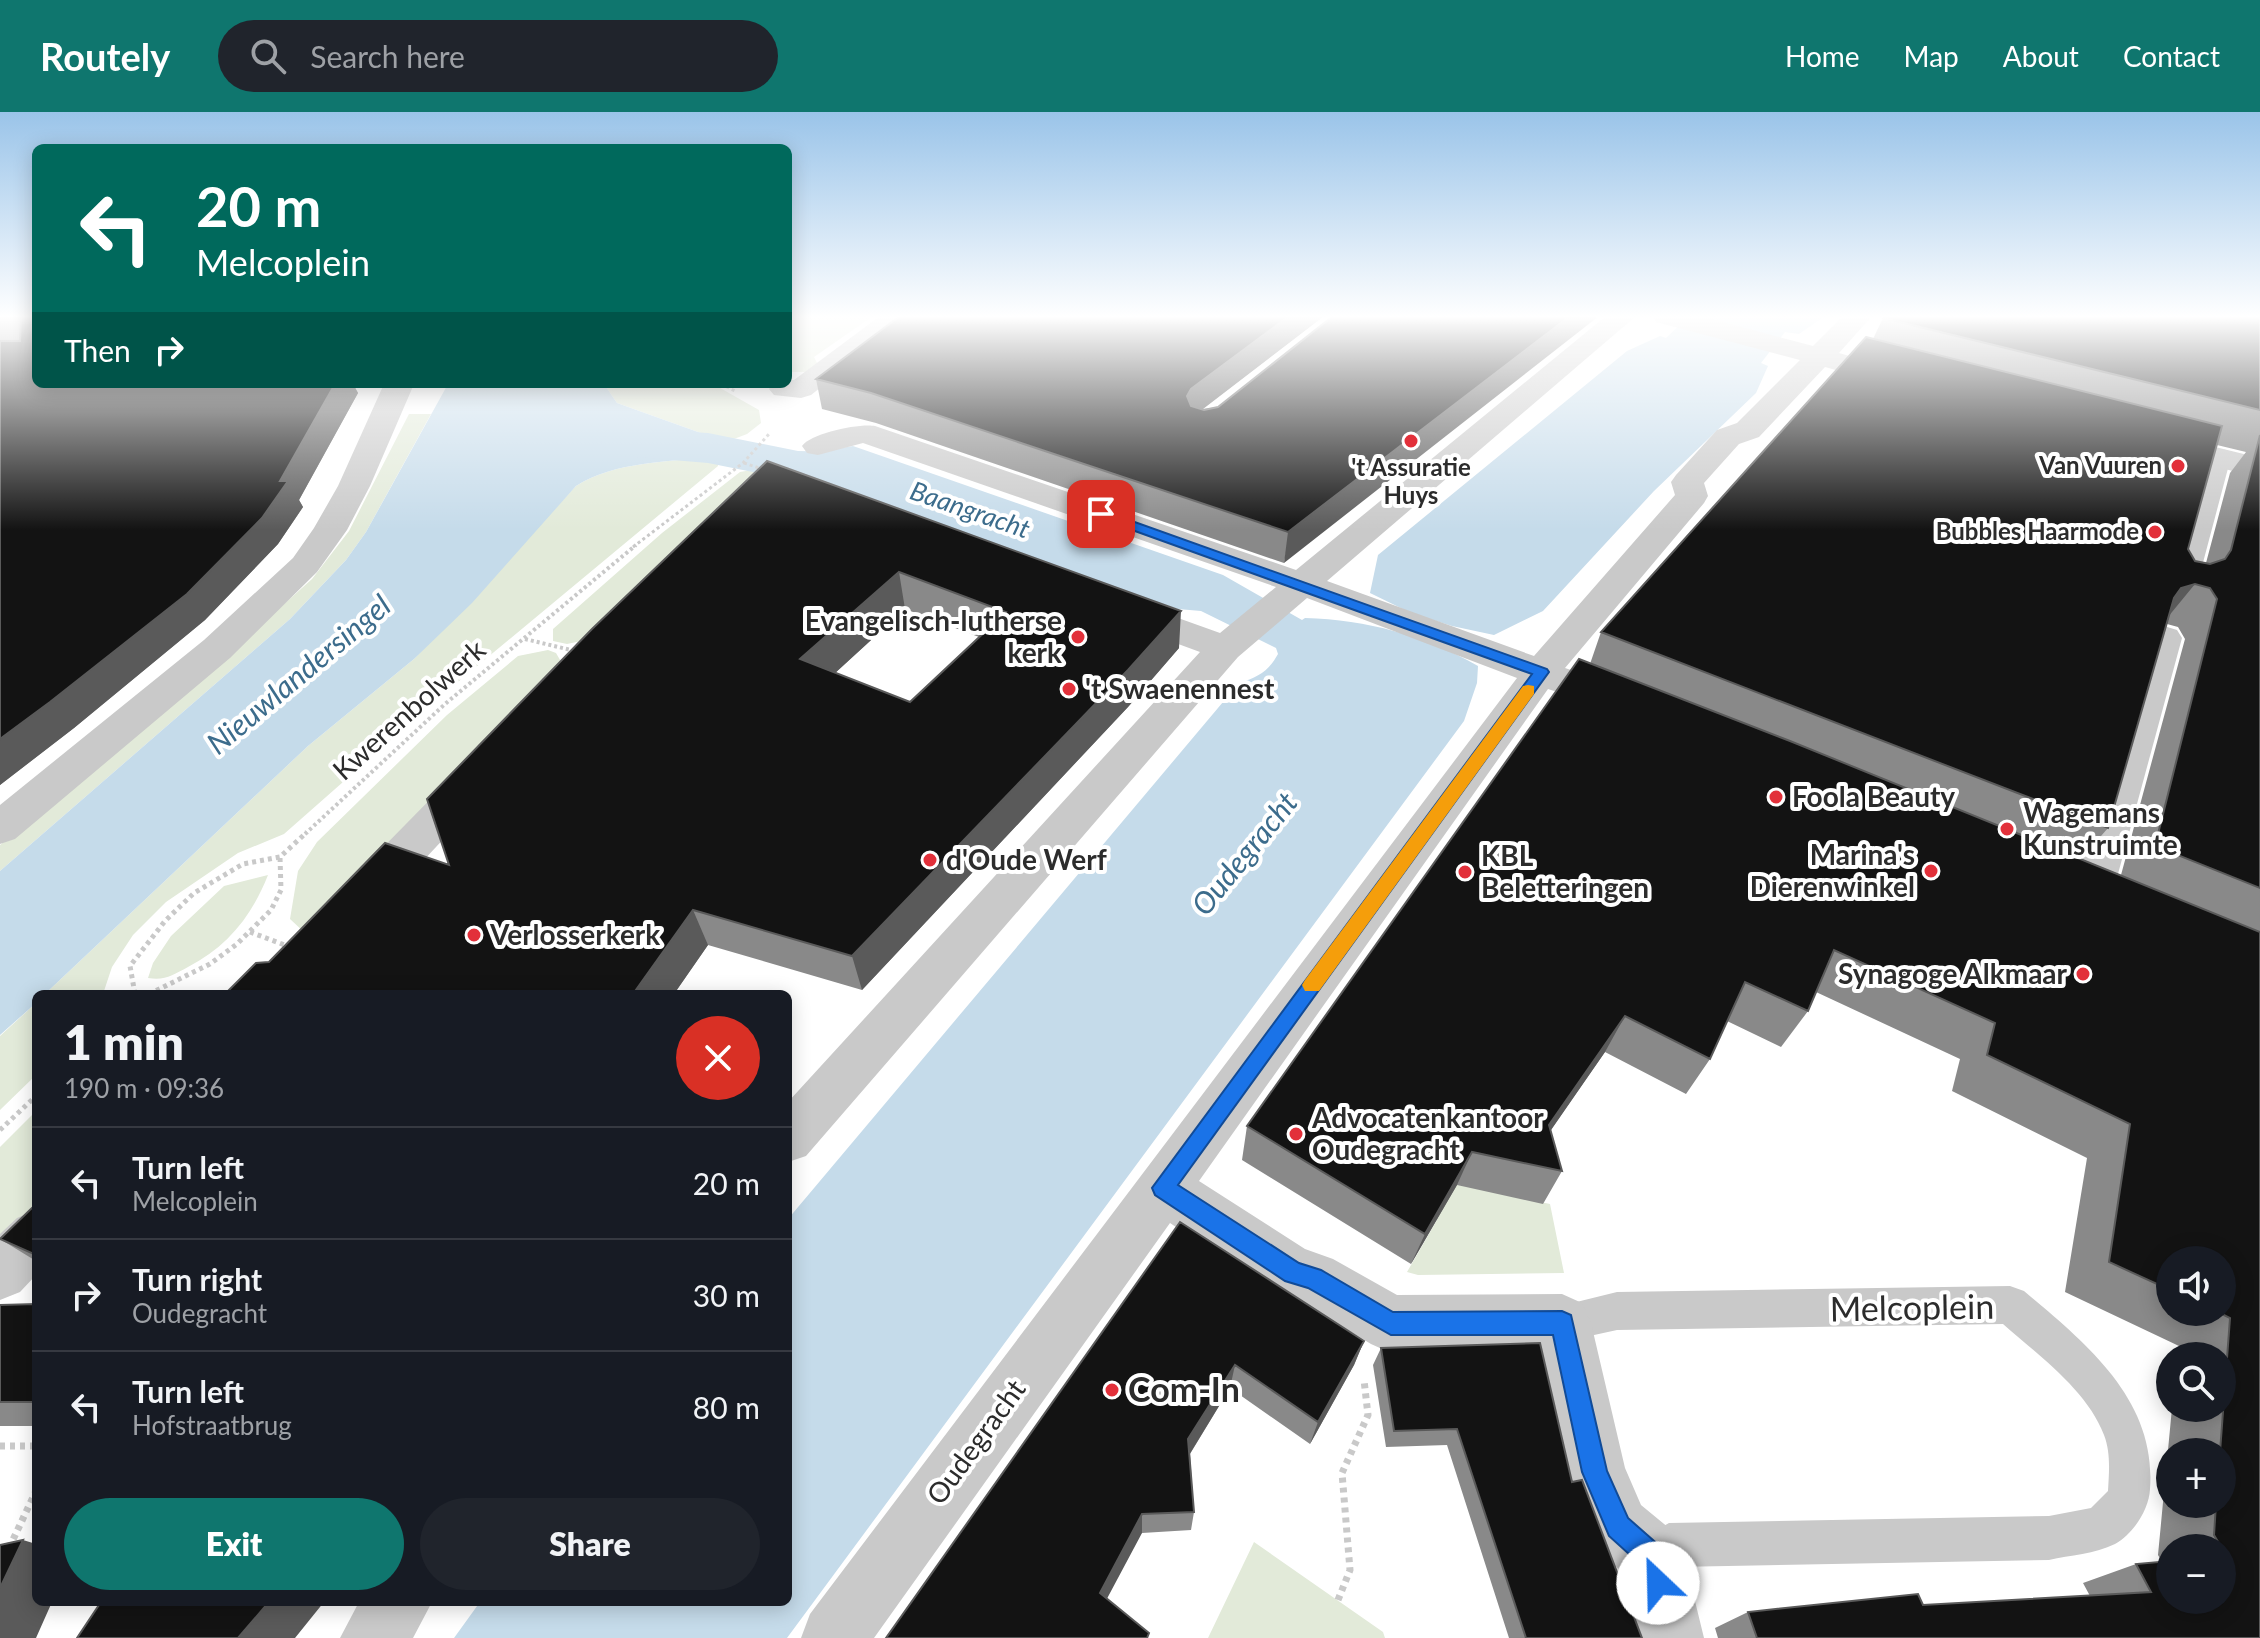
<!DOCTYPE html>
<html lang="en">
<head>
<meta charset="utf-8">
<style>
	body { margin:0; font-family:Lato,sans-serif; background:#20242c; color:#f1f3f6; height:100vh; display:flex; flex-direction:column; font-size:30px; white-space:nowrap }
	* { box-sizing:border-box; margin:0 }
	p { font-size:26px; color:#9ea1a6 }
	.icon { flex:none; width:44px; height:44px; fill:none; stroke:currentColor; stroke-width:2; stroke-linecap:round; stroke-linejoin:round }
	.map { position:relative; flex:1; overflow:hidden }
	.sheet { position:absolute; left:32px; top:878px; width:760px; height:616px; display:flex; flex-direction:column; background:#171b24; border-radius:12px; box-shadow:0 4px 20px #0003 }
	.sheet>* { flex:none }
	.hud { position:absolute; left:32px; top:32px; width:760px; height:244px; border-radius:12px; box-shadow:0 4px 20px #0003; background:#00695c; color:#fff; overflow:hidden }
	.buttons { position:absolute; left:2156px; top:1134px; display:grid; gap:16px }
	.buttons a { display:grid; place-items:center; width:80px; height:80px; border-radius:50%; background:#171b24; box-shadow:0 4px 20px #0003; font-size:40px }
	.pin { position:absolute; display:grid; place-items:center; width:68px; height:68px; color:#fff; margin:-34px; border-radius:16px; box-shadow:0 4px 12px #0006 }
	.me { position:absolute; width:88px; margin:-44px; rotate:336deg; stroke-linejoin:round; filter:drop-shadow(0 0 6px #0008) }
	.turn { display:flex; align-items:center; gap:28px; height:168px; padding:0 32px; font-size:36px }
	.turn .icon { width:104px; height:104px; stroke-width:2.5 }
	.turn b { display:block; font-size:56px; line-height:68px }
	.then { display:flex; align-items:center; height:76px; padding:0 32px; background:#0003; gap:16px; font-size:30px }
	.round { display:grid; place-items:center; flex:none; width:84px; height:84px; border-radius:42px; background:#20242c }
	.head { display:flex; align-items:center; justify-content:space-between; height:136px; padding:0 32px }
	h1 { font-size:48px; font-weight:800; line-height:60px }
	.cta { display:flex; gap:16px; margin-top:auto; padding:16px 32px }
	.cta a { flex:1; height:92px; border-radius:48px; background:#0f766e; color:#fff; font-size:32px; font-weight:800; line-height:92px; text-align:center }
	.cta a+a { background:#20242c; color:#f1f3f6 }
	ul { padding:0; list-style:none }
	li { display:flex; align-items:center; gap:24px; height:112px; padding:0 32px; border-top:2px solid #363941 }
	li div { flex:1 }
	li b { display:block; font-size:30px }
	li em { font-style:normal }
	header { display:flex; align-items:center; gap:48px; box-sizing:border-box; height:112px; padding:0 40px; background:#0f766e; color:#fff }
	header strong { font-size:38px }
	nav { display:flex; gap:44px; margin-inline-start:auto; font-size:28px }
	.search { width:560px; height:72px; background:#20242c; display:flex; align-items:center; gap:20px; box-sizing:border-box; padding:0 28px; border-radius:44px; color:#9ea1a6; font-size:30px }
	.map>svg:first-child { display:block }
	.green { fill:#e2ead9 }
	.water { fill:#c5dbea }
	.lines { fill:none; stroke-linecap:round; stroke-linejoin:round }
	.canal { fill:#c5dbea; fill-rule:evenodd }
	.path-far3 { stroke:#c9c9c9; stroke-width:3; stroke-dasharray:3 3; stroke-linecap:butt }
	.path-far2 { stroke:#c9c9c9; stroke-width:4; stroke-dasharray:3 3; stroke-linecap:butt }
	.path-far1 { stroke:#c9c9c9; stroke-width:5; stroke-dasharray:4 4; stroke-linecap:butt }
	.path { stroke:#c9c9c9; stroke-width:7; stroke-dasharray:5 5; stroke-linecap:butt }
	.service { fill:#c9c9c9; fill-rule:evenodd }
	.pedestrian { fill:#c9c9c9; fill-rule:evenodd }
	.minor { fill:#c9c9c9; fill-rule:evenodd }
	.wall { fill:#898989; fill-rule:evenodd }
	.shaded-wall { fill:#5a5a5a }
	.building { fill:#131313; stroke:#5a5a5a; stroke-width:2; fill-rule:evenodd }
	.route { fill:#1a73e8; stroke:#114b97; stroke-width:2 }
	.slow { fill:#f59e0b }
	.poi-dot { fill:#e2303a; stroke:#fff; stroke-width:3 }
	.labels { text-anchor:middle; stroke-width:8; stroke-linejoin:round; paint-order:stroke }
	.far-poi-label { font-size:24px; font-weight:bold; fill:#2c2c2c; stroke:#fff; text-anchor:end }
	.far-water-label { font-size:26px; font-style:italic; fill:#3c6c8c; stroke:#fff }
	.poi-label { font-size:28px; font-weight:bold; fill:#2c2c2c; stroke:#fff; text-anchor:start }
	.street-label { font-size:28px; fill:#2c2c2c; stroke:#fff }
	.water-label { font-size:30px; font-style:italic; fill:#3c6c8c; stroke:#fff }
	.near-street-label { font-size:34px; fill:#2c2c2c; stroke:#fff }
	.near-poi-label { font-size:34px; font-weight:bold; fill:#2c2c2c; stroke:#fff; text-anchor:start }
</style>
</head>
<body>
<header>
<strong>Routely</strong>
<div class="search"><svg class="icon" aria-label="search" viewBox="0 0 24 24"><circle cx="10" cy="10" r="6"/><path d="M15 15l6 6"/></svg>Search here</div>
<nav><a>Home</a><a>Map</a><a>About</a><a>Contact</a></nav>
</header>
<div class="map">
<svg width="2260" height="1526" viewBox="0 0 2260 1526">
	<rect width="100%" height="100%" fill="#fff"/>
	<path class="green" d="M788,204H873L814,245L820,257L814,260H788Z
		M604,272H713L759,298L761,311L747,322L726,330L617,291Z
		M409,302H431L366,420L346,448L290,507L0,759V733L196,571L312,467L349,419Z
		M712,344L718,348V354L435,589L284,722L238,741L166,790L133,823L112,855L103,882H45L308,634L414,547L576,374C616,349 666,351 712,344Z
		M751,358L763,361L768,369L738,376L591,527L567,532L553,529V517L662,421L740,360Z
		M548,538L556,541L563,553L305,821L290,807L298,759L317,730L447,603L518,544Z
		M268,763C252,804 227,835 188,855C173,863 165,869 148,866L153,851L171,824L224,774Z
		M36,891V963L0,998V924Z
		M1419,980L1475,1076L1550,1092L1564,1161L1418,1163L1407,1160L1437,1108Z
		M36,999V1100L0,1137V1035Z
		M1254,1430L1383,1520L1385,1526H1208Z"/>
	<path class="water" d="M1689,204H1825L1799,222L1785,220L1761,251L1768,254L1756,281L1654,379L1543,499L1494,523L1452,514L1411,501L1370,481L1378,443L1627,239L1660,224L1666,226Z
		M448,272H604L617,291L726,330L712,344C666,351 616,349 576,374L472,491L414,547L308,634L45,882H36V891L0,923V759L290,507L346,448L366,420Z
		M853,334L1223,463L1302,508L1305,506C1368,508 1423,523 1478,554L1477,571L1464,609L787,1526H454L480,1490H788V1107L1239,571C1258,565 1268,560 1278,542L1276,536L1201,499L1178,497L787,367L778,359L789,344Z"/>
	<g class="lines">
		<path class="canal" d="M625,316L708,321L798,339L848,340L893,354L900,365L893,376L875,380L842,370L798,369L708,351L625,344L608,340L601,330L608,320Z"/>
		<path class="path-far3" d="M721,272L735,279
			M744,351L765,358
			M633,435L743,351L769,322"/>
		<path class="path-far2" d="M525,527L575,539
			M305,722L445,592L636,433"/>
		<path class="path-far1" d="M250,820L290,835
			M135,882L130,854L165,809L194,781L243,752L280,745L307,720
			M149,882L210,852L237,832L271,798L281,778L280,745
			M0,1018L36,984"/>
		<path class="path" d="M0,1334H36
			M9,1436L36,1379
			M1338,1488L1350,1458L1342,1361L1368,1303L1364,1268"/>
		<path class="service" d="M2010,1174L2024,1179C2086,1231 2157,1288 2150,1377C2149,1398 2133,1422 2115,1432C2095,1442 2070,1443 2049,1448L1675,1455L1652,1466L1637,1459L1630,1444L1637,1429L1669,1411L2049,1404L2091,1396L2108,1379C2109,1360 2111,1341 2104,1323C2087,1278 2038,1243 2003,1212L1617,1218L1562,1230L1548,1225L1542,1211L1548,1197L1617,1180Z"/>
		<path class="pedestrian" d="M2215,336L2226,338L2231,345L2196,477L2191,485L2178,488L2165,485L2160,477L2199,345L2204,338Z
			M2164,514L2177,518L2182,526L2112,784L2106,796L2090,801L2074,796L2068,784L2146,526L2151,518Z"/>
		<path class="minor" d="M880,204H911L811,283L801,286L774,283L769,277L773,272H788V268H794Z
			M1606,204H1636L1327,469L1534,544L1675,383L1671,370L1676,363L1717,318L1737,311L1800,248L1656,210L1653,204H1700L1813,234L1843,204H1872L1839,241L1853,245L1857,251L1853,257L1843,260L1825,255L1759,325L1739,332L1704,371L1708,384L1704,391L1565,556L1580,561L1585,570L1580,579L1566,583L1548,577L1199,1069L1305,1137L1333,1147L1397,1183L1562,1182L1582,1191L1591,1211L1625,1356L1641,1393L1675,1421L1684,1444L1704,1526H1638L1624,1462L1597,1437L1564,1360L1539,1240L1391,1241L1371,1232L1302,1190L1273,1180L1170,1111L874,1526H801L810,1502L1517,566L1307,486L1238,545L806,1044L788,1050V990L1200,540L1113,508L1108,500L1113,492L1126,489L1139,492L1220,521L1276,475L863,331L818,343L807,341L802,334C811,321 860,311 875,314L1296,458Z
			M384,272H414L370,374L347,418L317,460L230,546L15,727L0,732V693L204,528L293,446L314,416L338,374Z
			M2154,320L2260,346V366L2143,336L2138,329L2143,322Z
			M477,650L492,655L498,665L492,675L380,795L364,800L348,795L342,783L348,771L462,655Z
			M36,1098V1163L20,1180L0,1188V1122L17,1106Z
			M359,1490H432L413,1526H340Z"/>
	</g>
	<path class="wall" d="M0,204H36V272H353L358,281L299,388L303,395L278,432L205,508L74,616L0,673Z
		M1324,204L1202,297L1218,295L1333,204L1284,451L876,311L822,297L816,267Z
		M2260,204V1526H1718L1715,1516L1748,1500L1923,1493L2090,1484L2083,1471L2136,1452L2162,1450L2158,1443L2172,1296H2222V1244H2178L2179,1234L2065,1180L2087,1046L1952,979L1960,947L1816,880L1808,899L1781,935L1727,909L1710,947L1686,982L1605,940L1550,1019L1562,1059L1543,1092L1457,1073L1411,1152L1242,1048L1247,1014L1590,552L1601,520L1873,227L1883,206ZM2217,333L2246,340L2230,361L2206,451L2195,449L2188,437ZM2167,512L2178,515L2185,527L2121,763L2081,747L2108,716ZM2170,1148L2222,1200H2170ZM2170,1340H2222V1392H2170ZM2170,1436H2222V1488H2170Z
		M767,349L1179,536L1128,595L862,878L708,833L674,882H225L269,850L449,753ZM905,497L979,525L910,590L835,561Z
		M36,1092V1149L0,1127Z
		M1180,1110L1364,1229L1354,1253L1310,1332L1230,1276L1190,1342L1194,1400L1191,1418L1142,1421L886,1526Z
		M36,1192V1314H0V1193Z
		M1381,1236L1572,1370L1642,1526H1509L1447,1333L1386,1335L1373,1253Z"/>
	<path class="shaded-wall" d="M1289,204H1324L1190,307L1187,284L1191,277Z
		M1570,204H1599L1284,451L1288,420Z
		M335,272H353L358,281L299,388L303,395L278,432L205,508L74,616L0,673V627L280,369Z
		M899,460L905,497L810,584L800,547Z
		M2195,472L2163,511L2150,515L2181,476Z
		M1181,499L1179,536L1128,595L862,878L852,844Z
		M693,798L708,833L674,882H633Z
		M1625,904L1605,940L1531,1047L1549,1013Z
		M1472,1040L1457,1073L1411,1152L1425,1122Z
		M1364,1229L1354,1253L1310,1332L1318,1310Z
		M1235,1253L1230,1276L1186,1348L1188,1327Z
		M1142,1402V1421L1102,1496L1100,1481Z
		M23,1428L36,1432V1490H52L36,1526H0V1476Z
		M269,1490H324L295,1526H238Z"/>
	<path class="building" d="M0,204H36V272H335L280,369H288L262,406L187,482L50,590L0,627V229H20L21,207H0Z
		M900,204H1289L1191,277L1187,284L1191,294L1204,298L1218,295L1333,204H1570L1288,420L871,281L816,267Z
		M1884,204H2260V298L1883,206Z
		M1866,225L2222,314L2188,437L2195,449L2210,452L2225,447L2231,438L2260,323V776L2155,734L2217,487L2210,476L2195,472L2181,476L2174,486L2108,716L1601,520Z
		M767,349L1181,499L1128,558L852,844L693,798L633,882H225L256,851L269,850L385,731L449,753L427,687L592,517ZM899,460L1006,500L910,590L800,547Z
		M1579,547L1790,629L2260,820V1526H1757L1748,1500L1918,1482L1923,1493L2151,1480L2136,1452L2170,1449V1488H2222V1445H2227L2214,1423L2216,1392H2222V1340H2220L2230,1206L2218,1200H2222V1148H2170V1178L2109,1150L2130,1012L1987,943L1995,911L1834,838L1808,899L1745,870L1710,947L1625,904L1549,1013L1562,1059L1472,1040L1425,1122L1247,1014Z
		M36,1092V1143L0,1127Z
		M1180,1110L1364,1229L1318,1310L1235,1253L1188,1327L1194,1400L1142,1402L1100,1481L1149,1521L1147,1526H886Z
		M36,1192V1290H0V1193Z
		M1540,1231L1572,1370L1582,1368L1642,1526H1526L1457,1317L1394,1319L1381,1236Z
		M23,1428L0,1476V1433Z
		M101,1490H269L238,1526H77Z"/>
	<linearGradient id="sky" x2="0" y2="1"><stop stop-color="#9ac4e9"/><stop offset="0.49" stop-color="#fff"/><stop offset="1" stop-color="#fff" stop-opacity="0"/></linearGradient>
	<rect width="2260" height="418" fill="url(#sky)"/>
	<path class="route" d="M1101,398L1547,557L1549,560L1178,1073L1299,1151L1321,1158L1393,1200L1562,1199L1571,1203L1607,1359L1628,1406L1661,1435L1672,1471L1668,1481L1658,1485L1649,1481L1640,1452L1609,1424L1582,1360L1553,1223H1391L1308,1176L1285,1169L1155,1083L1152,1076L1532,562L1096,405V399Z"/>
	<path class="slow" d="M1528,573L1534,574V582L1319,879H1305L1302,873L1305,868L1523,574Z"/>
	<g class="poi-dot">
		<circle cx="1411" cy="329" r="8"/>
		<circle cx="2178" cy="354" r="8"/>
		<circle cx="2155" cy="420" r="8"/>
		<circle cx="1078" cy="525" r="8"/>
		<circle cx="1069" cy="577" r="8"/>
		<circle cx="1776" cy="685" r="8"/>
		<circle cx="2007" cy="717" r="8"/>
		<circle cx="930" cy="748" r="8"/>
		<circle cx="1931" cy="759" r="8"/>
		<circle cx="1465" cy="760" r="8"/>
		<circle cx="474" cy="823" r="8"/>
		<circle cx="2083" cy="862" r="8"/>
		<circle cx="1296" cy="1022" r="8"/>
		<circle cx="1112" cy="1278" r="8"/>
	</g>
	<g class="labels">
		<g class="far-poi-label">
			<text x="2162" y="362">Van Vuuren</text>
			<text x="1411" y="364" text-anchor="middle">'t Assuratie<tspan x="1411" dy="28">Huys</tspan></text>
			<text x="2139" y="428">Bubbles Haarmode</text>
		</g>
		<g class="far-water-label">
			<text transform="translate(970 398) rotate(19)" y="9">Baangracht</text>
		</g>
		<g class="poi-label">
			<text x="1062" y="519" text-anchor="end">Evangelisch-lutherse<tspan x="1062" dy="32">kerk</tspan></text>
			<text x="1085" y="587">'t Swaenennest</text>
			<text x="1792" y="695">Foola Beauty</text>
			<text x="2023" y="711">Wagemans<tspan x="2023" dy="32">Kunstruimte</tspan></text>
			<text x="1915" y="753" text-anchor="end">Marina's<tspan x="1915" dy="32">Dierenwinkel</tspan></text>
			<text x="1481" y="754">KBL<tspan x="1481" dy="32">Beletteringen</tspan></text>
			<text x="946" y="758">d'Oude Werf</text>
			<text x="490" y="833">Verlosserkerk</text>
			<text x="2067" y="872" text-anchor="end">Synagoge Alkmaar</text>
			<text x="1312" y="1016">Advocatenkantoor<tspan x="1312" dy="32">Oudegracht</tspan></text>
		</g>
		<g class="street-label">
			<text transform="translate(409 598) rotate(-42)" y="10">Kwerenbolwerk</text>
			<text transform="translate(976 1330) rotate(-54)" y="10">Oudegracht</text>
		</g>
		<g class="water-label">
			<text transform="translate(299 563) rotate(-40)" y="10">Nieuwlandersingel</text>
			<text transform="translate(1245 742) rotate(-51)" y="10">Oudegracht</text>
		</g>
		<g class="near-street-label">
			<text transform="translate(1912 1196) rotate(-1)" y="12">Melcoplein</text>
		</g>
		<g class="near-poi-label">
			<text x="1128" y="1290">Com-In</text>
		</g>
	</g>
</svg>
<div class="buttons">
<a><svg class="icon" aria-label="sound" viewBox="0 0 24 24"><path d="M4 9h4l5-4v14l-5-4H4zM17 9q2 3 0 6"/></svg></a>
<a><svg class="icon" aria-label="search" viewBox="0 0 24 24"><circle cx="10" cy="10" r="6"/><path d="M15 15l6 6"/></svg></a>
<a>+</a>
<a>−</a>
</div>
<div class="pin" style="left:1101px;top:402px;background:#d93025"><svg class="icon" aria-label="arrive" viewBox="0 0 24 24"><path d="M6 21V4h12l-3 4 3 4H6"/></svg></div>
<svg class="me" style="left:1658px;top:1471px" viewBox="-20 -20 40 40"><circle r="19" fill="#fff"/><path d="M0-13L10 11 0 6-10 11z" fill="#1a73e8"/></svg>
<div class="hud">
<div class="turn"><svg class="icon" aria-label="left" viewBox="0 0 24 24"><path d="M17 20v-9H6M10 6l-5 5 5 5"/></svg><div><b>20 m</b>Melcoplein</div></div>
<div class="then">Then<svg class="icon" aria-label="right" viewBox="0 0 24 24"><path d="M7 20v-9h11M14 6l5 5-5 5"/></svg></div>
</div>
<section class="sheet">
<div class="head"><div><h1>1 min</h1><p>190 m · 09:36</p></div><a class="round" style="background:#d93025;color:#fff"><svg class="icon" aria-label="close" viewBox="0 0 24 24"><path d="M6 6l12 12M18 6L6 18"/></svg></a></div>
<ul>
<li><svg class="icon" aria-label="left" viewBox="0 0 24 24"><path d="M17 20v-9H6M10 6l-5 5 5 5"/></svg><div><b>Turn left</b><p>Melcoplein</p></div><em>20 m</em></li>
<li><svg class="icon" aria-label="right" viewBox="0 0 24 24"><path d="M7 20v-9h11M14 6l5 5-5 5"/></svg><div><b>Turn right</b><p>Oudegracht</p></div><em>30 m</em></li>
<li><svg class="icon" aria-label="left" viewBox="0 0 24 24"><path d="M17 20v-9H6M10 6l-5 5 5 5"/></svg><div><b>Turn left</b><p>Hofstraatbrug</p></div><em>80 m</em></li>
</ul>
<div class="cta"><a>Exit</a><a>Share</a></div>
</section>
</div>
</body>
</html>
